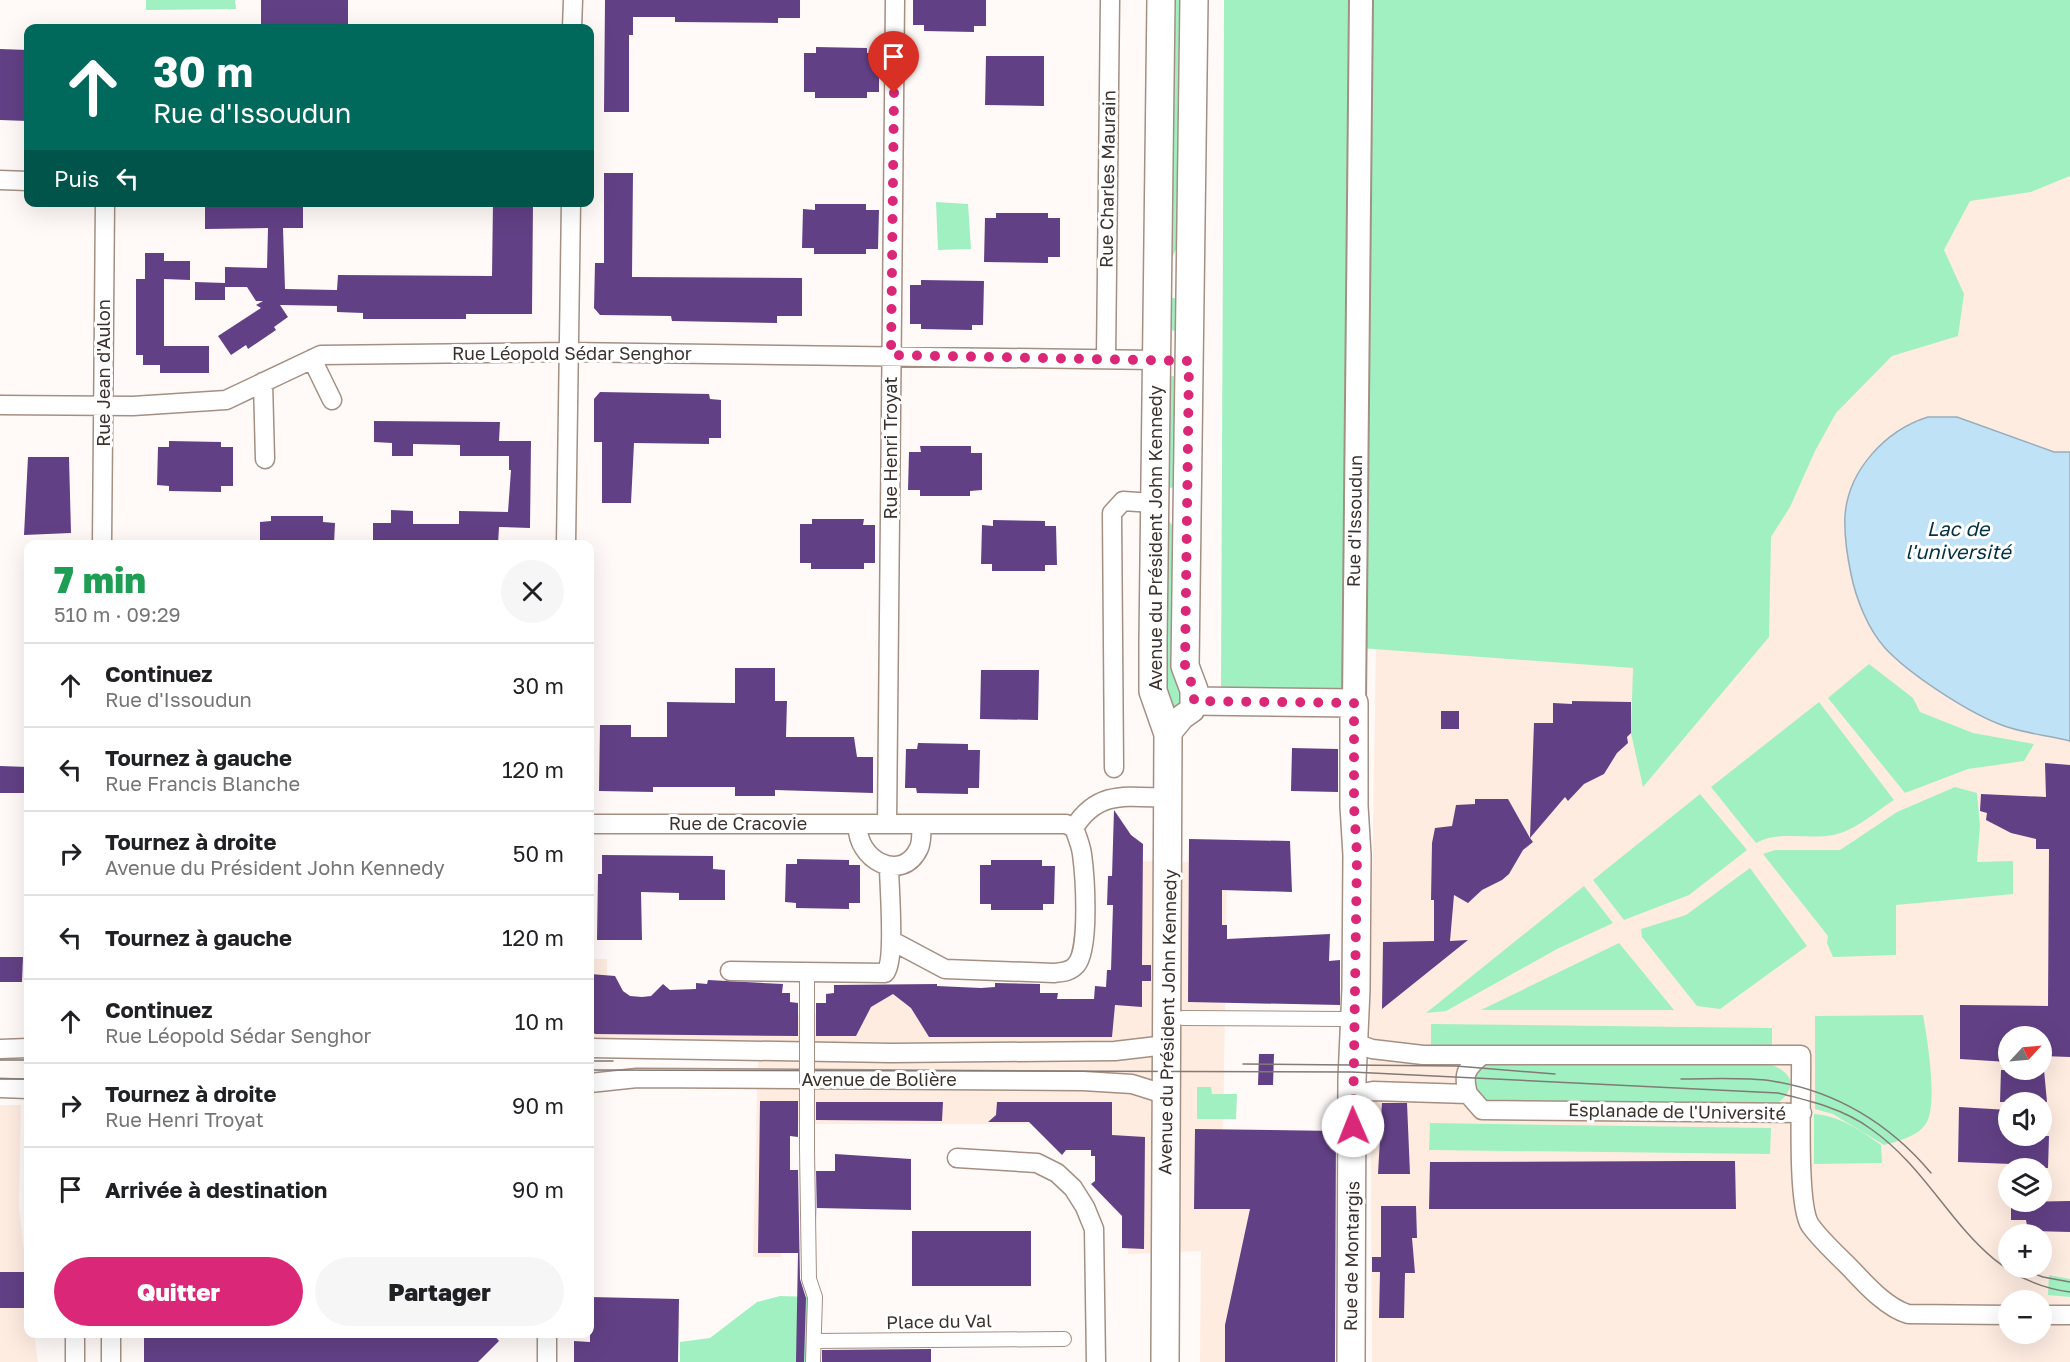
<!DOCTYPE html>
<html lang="fr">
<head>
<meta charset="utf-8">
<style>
	body { margin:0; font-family:"Golos Text",sans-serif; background:#f6f6f6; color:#202124; height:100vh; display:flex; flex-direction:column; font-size:22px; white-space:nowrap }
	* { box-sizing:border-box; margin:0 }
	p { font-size:20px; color:#757577 }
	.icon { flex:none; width:33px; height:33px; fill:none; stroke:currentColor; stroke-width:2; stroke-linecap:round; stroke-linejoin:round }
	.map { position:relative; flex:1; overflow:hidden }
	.sheet { position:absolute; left:24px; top:540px; width:570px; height:798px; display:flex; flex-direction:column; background:#fff; border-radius:12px; box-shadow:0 6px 24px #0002 }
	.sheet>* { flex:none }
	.hud { position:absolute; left:24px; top:24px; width:570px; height:183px; border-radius:12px; box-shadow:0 6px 24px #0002; background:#00695c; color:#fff; overflow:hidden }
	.needle { width:39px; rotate:64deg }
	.tools { position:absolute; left:1998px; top:1026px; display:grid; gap:12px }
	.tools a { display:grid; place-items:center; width:54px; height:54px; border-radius:50%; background:#fff; box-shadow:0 6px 24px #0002; font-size:30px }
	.pin { position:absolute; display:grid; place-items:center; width:51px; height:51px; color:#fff; margin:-62px -26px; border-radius:50% 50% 50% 0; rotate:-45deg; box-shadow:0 0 6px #0007 }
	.pin .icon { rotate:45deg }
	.me { position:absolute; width:66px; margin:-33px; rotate:359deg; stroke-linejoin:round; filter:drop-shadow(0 0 4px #0008) }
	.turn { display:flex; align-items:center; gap:21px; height:126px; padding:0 30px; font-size:27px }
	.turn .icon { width:78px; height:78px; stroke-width:2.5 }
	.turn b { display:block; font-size:42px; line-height:51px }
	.then { display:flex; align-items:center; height:57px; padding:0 30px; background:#0003; gap:12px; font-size:22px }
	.round { display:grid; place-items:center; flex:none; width:63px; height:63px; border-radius:32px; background:#f6f6f6 }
	.summary { display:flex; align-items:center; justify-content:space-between; height:102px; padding:0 30px }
	h1 { font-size:36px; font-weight:800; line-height:45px; color:#1e9e55 }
	.primary-button { display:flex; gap:12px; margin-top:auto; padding:12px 30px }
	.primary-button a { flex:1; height:69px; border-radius:36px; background:#db2777; color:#fff; font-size:24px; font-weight:800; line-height:69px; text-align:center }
	.primary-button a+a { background:#f6f6f6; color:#202124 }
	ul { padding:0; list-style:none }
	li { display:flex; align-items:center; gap:18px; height:84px; padding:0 30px; border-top:2px solid #e0e0e0 }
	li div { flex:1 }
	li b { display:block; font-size:22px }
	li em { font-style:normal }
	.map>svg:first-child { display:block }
	.built { fill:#feece1; fill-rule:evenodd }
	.green { fill:#a0f0c2 }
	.water { fill:#bfe2f6; stroke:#97adba; stroke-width:1.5 }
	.building { fill:#624085 }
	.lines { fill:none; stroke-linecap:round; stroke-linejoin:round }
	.pedestrian-casing { stroke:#a48f83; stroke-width:16 }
	.minor-casing { stroke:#a48f83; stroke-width:21 }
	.tertiary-casing { stroke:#a48f83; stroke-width:26 }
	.secondary-casing { stroke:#a48f83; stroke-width:27 }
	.primary-casing { stroke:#a48f83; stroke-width:30 }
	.pedestrian { stroke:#fff; stroke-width:14 }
	.minor { stroke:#fff; stroke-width:18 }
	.tertiary { stroke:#fff; stroke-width:22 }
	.secondary { stroke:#fff; stroke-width:24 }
	.primary { stroke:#fff; stroke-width:27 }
	.tram { stroke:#817a76; stroke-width:1.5 }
	.pedestrian-bridge-casing { stroke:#a48f83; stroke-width:16; stroke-linecap:butt }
	.pedestrian-bridge { stroke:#fff; stroke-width:14 }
	.route { stroke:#db2777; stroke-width:10; stroke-dasharray:0 18 }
	.labels { text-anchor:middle; stroke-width:6; stroke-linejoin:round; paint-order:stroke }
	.street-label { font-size:18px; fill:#3b322d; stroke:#fff }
	.water-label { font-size:20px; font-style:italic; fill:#043245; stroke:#fff }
</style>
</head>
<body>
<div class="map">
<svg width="2070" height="1362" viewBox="0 0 2070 1362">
	<rect width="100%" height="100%" fill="#fffaf8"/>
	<path class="built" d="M1386,0H2070V1362H1372L1370,1019ZM2008,1036H2042V1070H2008ZM2008,1102H2042V1136H2008ZM2008,1168H2042V1202H2008ZM2008,1234H2042V1268H2008ZM2008,1300H2042V1334H2008Z
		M1137,861L1227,863L1223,1142L1282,1203L1277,1362H1200L1201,1251L1128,1254L1126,1163L1078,1124H786L781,1257H753L758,1057L590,1049V959H607V999L622,1011L848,1015L876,993H911L1086,1015L1137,977Z
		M0,1105H21L19,1207L28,1285V1334H34L38,1362H0Z"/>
	<path class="green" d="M146,0H235L236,9L146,10Z
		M1169,0H1184L1181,238L1172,258H1168Z
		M1224,0H2070V176L2031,192L1970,201L1944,250L1964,294L1958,336L1892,356L1836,413L1815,451L1790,507L1771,537L1769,637L1643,787L1631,733L1633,668L1346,647L1344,688L1221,689Z
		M936,202L968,204L971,249L938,250Z
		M1167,298H1179V327L1176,331L1170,330Z
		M1169,375L1179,378L1175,487L1170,488L1166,486Z
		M1167,519L1174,527L1187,699L1174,709L1170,706L1163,670Z
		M1869,664L1913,698L1920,712L1973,733L2034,744L2024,761L1968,769L1905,793L1828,698Z
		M1819,702L1894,800C1875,812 1855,831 1833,835C1806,840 1780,830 1756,843L1711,787Z
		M1955,787L1977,793L1980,826L1977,862L2013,861V894L1896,905V955L1833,957L1827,943L1828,936L1763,854L1775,850H1840L1897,812Z
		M1700,794L1747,850L1689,895L1624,920L1593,880Z
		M1750,868L1807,946L1720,1009L1697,1006L1642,937L1641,929L1686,915Z
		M1584,886L1613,923L1557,949L1446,1011L1426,1013Z
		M1619,943L1674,1010H1481Z
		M1923,1015C1927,1037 1939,1108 1925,1125C1916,1137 1898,1141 1884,1145L1833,1114L1815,1109V1016Z
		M1431,1024L1772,1028V1055L1431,1050Z
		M1490,1063L1772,1065C1800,1076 1793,1094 1772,1107L1490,1103L1480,1098L1474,1087C1474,1074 1478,1067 1490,1063Z
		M1197,1087H1211L1212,1094H1237L1236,1119H1197Z
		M1814,1114C1840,1116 1860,1130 1881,1145L1882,1163L1814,1164Z
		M1430,1123L1771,1128L1770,1154L1429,1150Z
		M2049,1275L2070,1279V1297L2048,1295Z
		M780,1296L813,1297L812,1362H680V1342L710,1338L757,1302Z"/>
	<path class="water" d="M1928,417H1957L2054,452H2070V741C2047,735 2020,733 1999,724C1966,711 1909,674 1885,648C1868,629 1856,599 1851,574C1847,555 1844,536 1845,516C1848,470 1886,430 1928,417Z"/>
	<path class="building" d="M261,0H348V28H261Z
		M605,0H800V18H778V23L675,22V17H633V35H629V112H604Z
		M913,0H986V26H974V32L924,31V25H913Z
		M816,47L867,48V53L879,54V92H867V98H815V92H804V53H816Z
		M0,49L28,50V121L0,120Z
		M986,56H1044V106L985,105Z
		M604,173H633L632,277L802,278V316H777V323L672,321L671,316L600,315L594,308L595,263H604Z
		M205,202H303V228H283L285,289L337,290L338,275L492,276L493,202H533L532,314H466V319H363V313L337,312V306L280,305L288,317L274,327L276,330L248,349L246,345L231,355L218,336L261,308L256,305L263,301H256L247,287H225V267L267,268L268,228L205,229Z
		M815,204H866V210H879L878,249H866V254H814V248H802L803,209L815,210Z
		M996,213H1048V218H1060V257H1048V263L984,262L985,218H996Z
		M145,253H164V261H190V280L164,279V346H209V373H160V365H143V355H136V279H145Z
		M921,280L984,281L983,325H972V330L921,329V324H910V285H921Z
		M195,282L225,283V300H195Z
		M600,392L709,394L710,399L721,400V438H709V444L634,443L631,503H602V442H594V399Z
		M374,421L500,422L499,441H531L530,528L499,527L498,544H373V523H391V510L413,511V524H459V511L508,512L511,470H509V456H460V445L413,444V456H392V443L374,442Z
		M169,441L221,442V447H233V486H221V492L169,491V486L157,485L158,447H169Z
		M920,446H971V453H982V490L970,491V496H920V490H908L909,452H921Z
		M28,457H69L71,533L24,535Z
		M271,516H323V522L335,523L334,544H260V522L271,521Z
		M812,519H864L863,525H875V563H864V569H811V563H800V524H812Z
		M993,520L1045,521V526H1056L1057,565H1045V571H992V564H981L982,525L993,526Z
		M735,668H775V701H787L786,737H854L857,757H873V793L775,790V796H735V787H653V792L599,791L600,725H631V737H667V702L735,703Z
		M981,670H1039L1038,720L980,719Z
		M1572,701L1631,702V733L1627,737L1628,743L1617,753L1604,774L1584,784L1568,801L1565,797L1530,838L1533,842L1523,850L1509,874L1502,880L1482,890L1468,903L1454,895L1450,941L1468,940L1382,1009L1383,942L1434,941V900H1431L1432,843L1435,828L1452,826L1456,805L1475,804V799H1508L1530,838L1534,723H1553V703L1572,704Z
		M1441,711H1459V729H1441Z
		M918,743L968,744V750H980L979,788H968V794L917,793L916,788H905L906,749H917Z
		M1292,748L1338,749V792L1291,791Z
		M2045,763L2070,765V1057L2042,1056V1036H2008V1062L1960,1059V1005L2048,1006L2049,849H2036V839L2011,833L1986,820L1987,813L1980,811L1981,794L2046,797Z
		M0,766L28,767V793H0Z
		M1114,810L1131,835L1143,844L1142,965H1151V981H1142V1007L1115,1005L1112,1037H929L911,1008L893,994L871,1007L856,1036H816V1003H826V994L834,993V985L937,984V986L981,988L995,987V983L1040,984V993H1058L1057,999H1094L1095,986L1106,987L1107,970H1111L1113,905H1107L1108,876H1112Z
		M1189,839L1290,841L1292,892L1222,890V925H1227V939L1330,934L1329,961L1340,960V1005L1188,1002Z
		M602,855L713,856V869L725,870V900H679V893L641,892L642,940H597L598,874H602Z
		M797,859L849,860V865H860V903H849V909L796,908V903L785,902L786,864H797Z
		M991,860H1042V866H1055L1054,904H1043V910H991V904H980V865H991Z
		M0,957H23L22,982H0Z
		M590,974L615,976L623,991L630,996L642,997L651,996L663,984L670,990L696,989V983L707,984L708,980L783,984L782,993H790V1002L798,1003V1036L595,1034L590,1029Z
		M1259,1054H1274L1273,1085H1258Z
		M2001,1070H2044L2047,1102H2000Z
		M760,1101H798V1137L790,1136V1170H798L800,1279L806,1298L804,1362H796L798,1253H758Z
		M816,1102H943L942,1121L816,1120Z
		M997,1102H1112V1135L1145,1137L1144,1249L1122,1248V1216L1091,1184L1095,1181V1156H1091V1150H1066L1062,1155L1029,1122H988L996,1115Z
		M1382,1103H1407L1410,1174H1378Z
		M1959,1107L2008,1110V1136H2049L2048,1168H2012V1164L1958,1162Z
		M1195,1129L1336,1131L1335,1362H1225V1325L1250,1209H1194Z
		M835,1154L911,1159V1210L817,1208V1221L816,1171H835Z
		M1691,1161H1735L1736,1209H1429L1430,1162Z
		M2070,1201V1232L2028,1231L2026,1220H2011V1202Z
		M1381,1206H1416L1417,1238H1412L1415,1273H1405L1404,1318H1379L1380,1272H1372V1257H1381Z
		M912,1231H1031V1286H912Z
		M0,1272H28V1308H0Z
		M590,1297L679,1299L678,1362H574V1341L590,1342Z
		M266,1334H493L499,1341L478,1362H144V1335L266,1336Z
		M931,1349V1362H822V1350Z"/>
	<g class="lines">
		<g class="pedestrian-casing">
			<path id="pedestrian" d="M807,1007V972
				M1183,1018L1343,1019
				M807,1149L809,1279L815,1297L813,1362
				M814,1341L1064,1339"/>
		</g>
		<g class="minor-casing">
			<path id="minor" d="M572,28L573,0
				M0,180L28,181
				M312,359L332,400
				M1106,359L1110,0
				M263,382L265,459
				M0,405L133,406L226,400L321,355L568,352L1155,360
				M102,544L105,202
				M566,544L571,202
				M1114,768L1112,513L1123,501L1153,503
				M590,824H1066L1074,828C1077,836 1081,846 1082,854C1085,876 1090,950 1076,965C1070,972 1062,972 1054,973L945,969L898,944L891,943
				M858,824C855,859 902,885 919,848C922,842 921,831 922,824
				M887,824L895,0
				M1074,828C1098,789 1128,797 1169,798
				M730,971L885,973C896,961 889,886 889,866
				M1353,1042L1372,1049L1423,1055H1801C1802,1089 1796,1203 1810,1225C1822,1242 1840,1257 1854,1272C1869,1288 1888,1308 1908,1314L2008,1315
				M590,1048L891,1053L1115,1051L1166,1045
				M0,1049L28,1048
				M590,1083L637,1078L1083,1081L1132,1084L1167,1095
				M0,1088L28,1089
				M1468,1094C1463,1075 1465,1069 1481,1056
				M1352,1095L1373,1091L1468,1094L1482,1110L1802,1113
				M957,1158L1037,1163L1057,1173L1073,1188L1085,1207L1094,1229L1096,1362
				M2042,1315H2070
				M75,1362V1334
				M111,1362V1334
				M547,1362V1334"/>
		</g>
		<g class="tertiary-casing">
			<path id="tertiary" d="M1354,703L1361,0"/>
		</g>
		<g class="secondary-casing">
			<path id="secondary" d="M1168,734L1182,717L1192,710L1194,701"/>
		</g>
		<g class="primary-casing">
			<path id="primary" d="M1161,0L1153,641V691L1168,734L1165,1362
				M1194,0L1185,666L1194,690V701L1354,703V806L1357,855L1356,989L1352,1079L1351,1362"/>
		</g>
		<use href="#pedestrian" class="pedestrian"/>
		<use href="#minor" class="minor"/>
		<use href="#tertiary" class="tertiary"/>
		<use href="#secondary" class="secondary"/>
		<use href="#primary" class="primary"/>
		<path class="tram" d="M0,1060H28
			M590,1061H613
			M1243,1064L1456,1066L1555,1074
			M590,1070L1352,1072L1778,1093C1811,1101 1844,1109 1871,1129C1946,1181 1968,1279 2070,1292
			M0,1079H28
			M1681,1079C1711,1079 1743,1077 1772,1081C1836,1091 1890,1124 1931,1173
			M2018,1268L2043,1277L2070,1282"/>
		<g class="pedestrian-bridge-casing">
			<path id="pedestrian-bridge" d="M807,1149V1007"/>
		</g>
		<use href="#pedestrian-bridge" class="pedestrian-bridge"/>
	</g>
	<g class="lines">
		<path class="route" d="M894,93L891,355L1189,361L1185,666L1194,690V701L1354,703V806L1357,855L1353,1126"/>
	</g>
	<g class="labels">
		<g class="street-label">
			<text transform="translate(1108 179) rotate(-89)" y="6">Rue Charles Maurain</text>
			<text x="572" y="360">Rue Léopold Sédar Senghor</text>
			<text transform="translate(104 373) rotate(-90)" y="6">Rue Jean d'Aulon</text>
			<text transform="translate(891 448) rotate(-90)" y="6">Rue Henri Troyat</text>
			<text transform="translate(1355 521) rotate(-89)" y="6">Rue d'Issoudun</text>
			<text transform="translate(1156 538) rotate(-90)" y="6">Avenue du Président John Kennedy</text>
			<text x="738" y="830">Rue de Cracovie</text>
			<text transform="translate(1168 1022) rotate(-89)" y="6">Avenue du Président John Kennedy</text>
			<text x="879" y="1086">Avenue de Bolière</text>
			<text transform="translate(1677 1112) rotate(1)" y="6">Esplanade de l'Université</text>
			<text transform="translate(1352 1256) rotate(-89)" y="6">Rue de Montargis</text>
			<text transform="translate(939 1322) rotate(-1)" y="6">Place du Val</text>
		</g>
		<g class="water-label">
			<text x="1958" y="536">Lac de<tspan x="1958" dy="23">l'université</tspan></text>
		</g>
	</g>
</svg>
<div class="tools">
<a><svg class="needle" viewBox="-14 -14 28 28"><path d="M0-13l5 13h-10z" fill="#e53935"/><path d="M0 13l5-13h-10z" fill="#757577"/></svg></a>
<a><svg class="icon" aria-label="sound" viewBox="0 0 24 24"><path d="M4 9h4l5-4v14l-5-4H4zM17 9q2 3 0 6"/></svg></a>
<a><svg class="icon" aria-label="layers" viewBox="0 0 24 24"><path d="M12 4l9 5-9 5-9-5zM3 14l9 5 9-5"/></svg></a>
<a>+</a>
<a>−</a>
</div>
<div class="pin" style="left:894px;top:93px;background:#d93025"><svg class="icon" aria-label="arrive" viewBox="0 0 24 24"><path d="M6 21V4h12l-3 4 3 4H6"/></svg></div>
<svg class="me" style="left:1353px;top:1126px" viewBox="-20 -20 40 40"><circle r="19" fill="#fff"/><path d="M0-13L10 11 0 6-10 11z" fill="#db2777"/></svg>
<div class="hud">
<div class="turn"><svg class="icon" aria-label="ahead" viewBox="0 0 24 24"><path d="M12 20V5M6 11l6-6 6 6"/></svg><div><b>30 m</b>Rue d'Issoudun</div></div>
<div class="then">Puis<svg class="icon" aria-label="left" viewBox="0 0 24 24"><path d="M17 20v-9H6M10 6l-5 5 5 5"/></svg></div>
</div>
<section class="sheet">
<div class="summary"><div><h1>7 min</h1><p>510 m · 09:29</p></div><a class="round"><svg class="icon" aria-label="close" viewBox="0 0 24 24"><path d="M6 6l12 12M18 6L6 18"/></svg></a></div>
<ul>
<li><svg class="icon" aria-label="ahead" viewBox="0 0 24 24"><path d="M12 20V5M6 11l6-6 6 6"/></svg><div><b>Continuez</b><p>Rue d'Issoudun</p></div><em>30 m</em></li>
<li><svg class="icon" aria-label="left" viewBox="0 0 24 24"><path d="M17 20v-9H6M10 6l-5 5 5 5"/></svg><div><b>Tournez à gauche</b><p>Rue Francis Blanche</p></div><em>120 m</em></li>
<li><svg class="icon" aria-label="right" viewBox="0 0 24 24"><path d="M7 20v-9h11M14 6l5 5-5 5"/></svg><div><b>Tournez à droite</b><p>Avenue du Président John Kennedy</p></div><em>50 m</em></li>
<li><svg class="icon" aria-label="left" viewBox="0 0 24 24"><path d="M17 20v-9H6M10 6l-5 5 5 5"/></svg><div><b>Tournez à gauche</b></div><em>120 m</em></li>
<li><svg class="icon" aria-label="ahead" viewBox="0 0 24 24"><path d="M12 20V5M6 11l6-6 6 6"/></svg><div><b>Continuez</b><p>Rue Léopold Sédar Senghor</p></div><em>10 m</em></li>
<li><svg class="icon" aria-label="right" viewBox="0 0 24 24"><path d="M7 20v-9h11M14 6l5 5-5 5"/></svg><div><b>Tournez à droite</b><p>Rue Henri Troyat</p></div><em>90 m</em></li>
<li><svg class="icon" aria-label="arrive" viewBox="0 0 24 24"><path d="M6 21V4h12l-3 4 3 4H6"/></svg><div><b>Arrivée à destination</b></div><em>90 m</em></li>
</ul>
<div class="primary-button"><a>Quitter</a><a>Partager</a></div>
</section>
</div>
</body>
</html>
